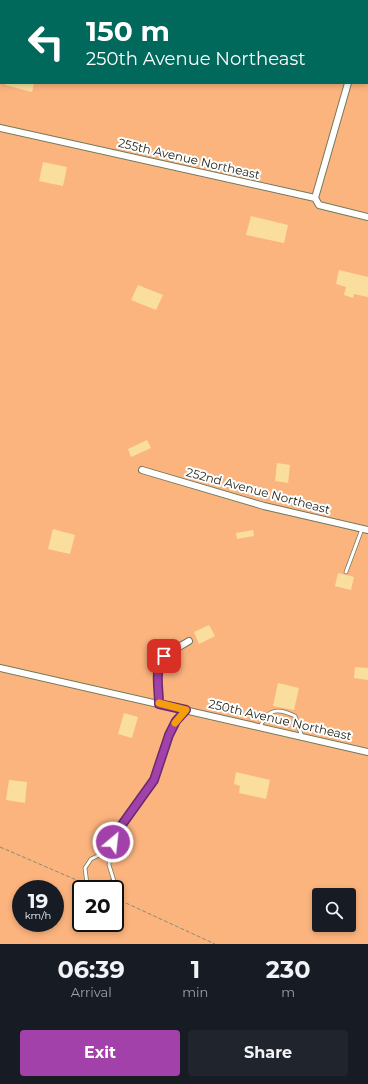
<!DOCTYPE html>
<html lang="en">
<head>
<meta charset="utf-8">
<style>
	body { margin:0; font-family:Montserrat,sans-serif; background:#20242c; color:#f1f3f6; height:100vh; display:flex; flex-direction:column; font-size:15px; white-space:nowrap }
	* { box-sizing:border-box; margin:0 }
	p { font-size:13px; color:#9ea1a6 }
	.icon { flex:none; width:22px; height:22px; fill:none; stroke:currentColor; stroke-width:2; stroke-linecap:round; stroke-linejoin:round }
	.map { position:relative; height:944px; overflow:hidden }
	.side { display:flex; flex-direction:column; background:#171b24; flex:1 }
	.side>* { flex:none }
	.guide { position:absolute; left:0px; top:0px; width:368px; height:84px; box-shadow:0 2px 6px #0003; background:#00695c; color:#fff; overflow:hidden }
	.buttons { position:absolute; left:312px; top:888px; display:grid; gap:8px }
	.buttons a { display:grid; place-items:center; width:44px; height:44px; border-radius:4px; background:#171b24; box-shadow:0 2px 6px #0003; font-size:20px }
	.speed { position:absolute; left:12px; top:880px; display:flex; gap:8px; font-size:20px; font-weight:700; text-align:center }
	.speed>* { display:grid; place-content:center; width:52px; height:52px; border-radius:50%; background:#171b24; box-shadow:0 2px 6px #0003; line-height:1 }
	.speed small { font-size:10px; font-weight:400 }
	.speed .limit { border:2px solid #111; border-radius:6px; background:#fff; color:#111 }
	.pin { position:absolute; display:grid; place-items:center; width:34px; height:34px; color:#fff; margin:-17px; border-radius:8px; box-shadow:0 2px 6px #0006 }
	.me { position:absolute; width:44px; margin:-22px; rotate:28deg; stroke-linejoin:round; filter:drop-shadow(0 0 3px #0008) }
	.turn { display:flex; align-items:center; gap:14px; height:84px; padding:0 20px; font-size:18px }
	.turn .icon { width:52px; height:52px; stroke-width:2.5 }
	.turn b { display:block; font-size:28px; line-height:34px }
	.eta { display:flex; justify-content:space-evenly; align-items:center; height:68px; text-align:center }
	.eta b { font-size:24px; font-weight:700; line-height:28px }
	.cta { display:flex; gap:8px; margin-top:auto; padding:8px 20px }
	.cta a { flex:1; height:46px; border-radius:4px; background:#a141a9; color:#fff; font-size:16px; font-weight:700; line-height:46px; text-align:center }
	.cta a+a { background:#20242c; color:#f1f3f6 }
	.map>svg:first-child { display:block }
	.forest { fill:#fcb47e; fill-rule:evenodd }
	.building { fill:#fade9e }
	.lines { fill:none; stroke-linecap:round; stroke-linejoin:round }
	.lane-casing { stroke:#73795b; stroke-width:4.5 }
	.street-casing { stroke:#73795b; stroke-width:8 }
	.path { stroke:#878c75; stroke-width:1; stroke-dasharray:4 2; stroke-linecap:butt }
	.lane { stroke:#fff; stroke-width:3 }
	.street { stroke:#fff; stroke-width:6 }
	.route-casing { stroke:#692a6e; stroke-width:10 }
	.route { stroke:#a141a9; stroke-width:7 }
	.slow { stroke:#f59e0b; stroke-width:7 }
	.labels { text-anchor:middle; stroke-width:4; stroke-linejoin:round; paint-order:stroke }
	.street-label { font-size:12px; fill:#24271a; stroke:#fff }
</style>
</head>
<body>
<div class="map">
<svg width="368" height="944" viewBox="0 0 368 944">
	<rect width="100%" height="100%" fill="#f4fcda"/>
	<path class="forest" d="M0,0H368V944H0ZM1,1H367V83H1ZM21,889H55V923H21ZM81,889H115V923H81ZM319,895H349V925H319Z"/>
	<path class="building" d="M5,83H34L32,92L5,85Z
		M43,162L67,167L63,186L39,181Z
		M251,216L288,225L284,243L246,235Z
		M339,270L368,277V297L354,294L353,298L344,295L346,287L336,284Z
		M138,285L163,295L156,310L131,300Z
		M147,440L151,448L131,457L128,449Z
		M277,463L290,465L288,483L275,481Z
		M53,529L75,535L70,554L48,549Z
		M253,530L254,536L237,539L236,533Z
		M338,573L354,577L351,590L335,586Z
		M209,625L215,636L199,644L194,632Z
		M355,667L368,668V680L354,678Z
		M278,683L299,688L294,710L273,706Z
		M124,713L138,717L132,738L118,734Z
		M236,772L270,780L266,799L239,793L240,786L234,784Z
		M9,780L27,782L25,803L6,800Z"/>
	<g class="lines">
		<g class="lane-casing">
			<path id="lane" d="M346,572L362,529
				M260,727C268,708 278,708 295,716L302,737
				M110,850L91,859L85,868L87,884L94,887L114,881L109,865L110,850L116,833L154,779L169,735L176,721L185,711"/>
		</g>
		<g class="street-casing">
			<path id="street" d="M367,14L368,10
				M0,128L315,198L319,205L368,217
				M315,198L348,83
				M142,470L264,506L368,530
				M0,668L368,752
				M159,704C159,690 153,665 165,656C172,650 181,646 189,641"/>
		</g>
		<path class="path" d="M0,847L81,882
			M115,898L215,944"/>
		<use href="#lane" class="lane"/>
		<use href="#street" class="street"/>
	</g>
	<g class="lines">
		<g class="route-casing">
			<path id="route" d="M113,842L116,833L154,780L169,735L176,721L186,710L159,704C159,687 154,670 164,656"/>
		</g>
		<use href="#route" class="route"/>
		<path class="slow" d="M159,703L186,710L175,723"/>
	</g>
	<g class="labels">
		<g class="street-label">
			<text transform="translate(189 159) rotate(13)" y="4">255th Avenue Northeast</text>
			<text transform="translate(258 491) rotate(15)" y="4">252nd Avenue Northeast</text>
			<text transform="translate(280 720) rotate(13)" y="4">250th Avenue Northeast</text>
		</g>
	</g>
</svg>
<div class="buttons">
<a><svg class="icon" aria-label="search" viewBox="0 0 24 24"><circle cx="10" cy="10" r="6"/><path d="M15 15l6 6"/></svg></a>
</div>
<div class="speed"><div>19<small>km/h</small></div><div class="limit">20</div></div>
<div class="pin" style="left:164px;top:656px;background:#d93025"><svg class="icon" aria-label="arrive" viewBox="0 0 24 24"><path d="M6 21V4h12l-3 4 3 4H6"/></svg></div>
<svg class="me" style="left:113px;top:842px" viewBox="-20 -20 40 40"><circle r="17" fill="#a141a9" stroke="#fff" stroke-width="3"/><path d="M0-11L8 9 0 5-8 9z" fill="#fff"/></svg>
<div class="guide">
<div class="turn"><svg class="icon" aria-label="left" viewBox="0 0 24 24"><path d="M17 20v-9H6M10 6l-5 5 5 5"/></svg><div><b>150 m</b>250th Avenue Northeast</div></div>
</div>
</div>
<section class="side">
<div class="eta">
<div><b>06:39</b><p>Arrival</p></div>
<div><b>1</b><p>min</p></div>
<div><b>230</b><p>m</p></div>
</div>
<div class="cta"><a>Exit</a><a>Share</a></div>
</section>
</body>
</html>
